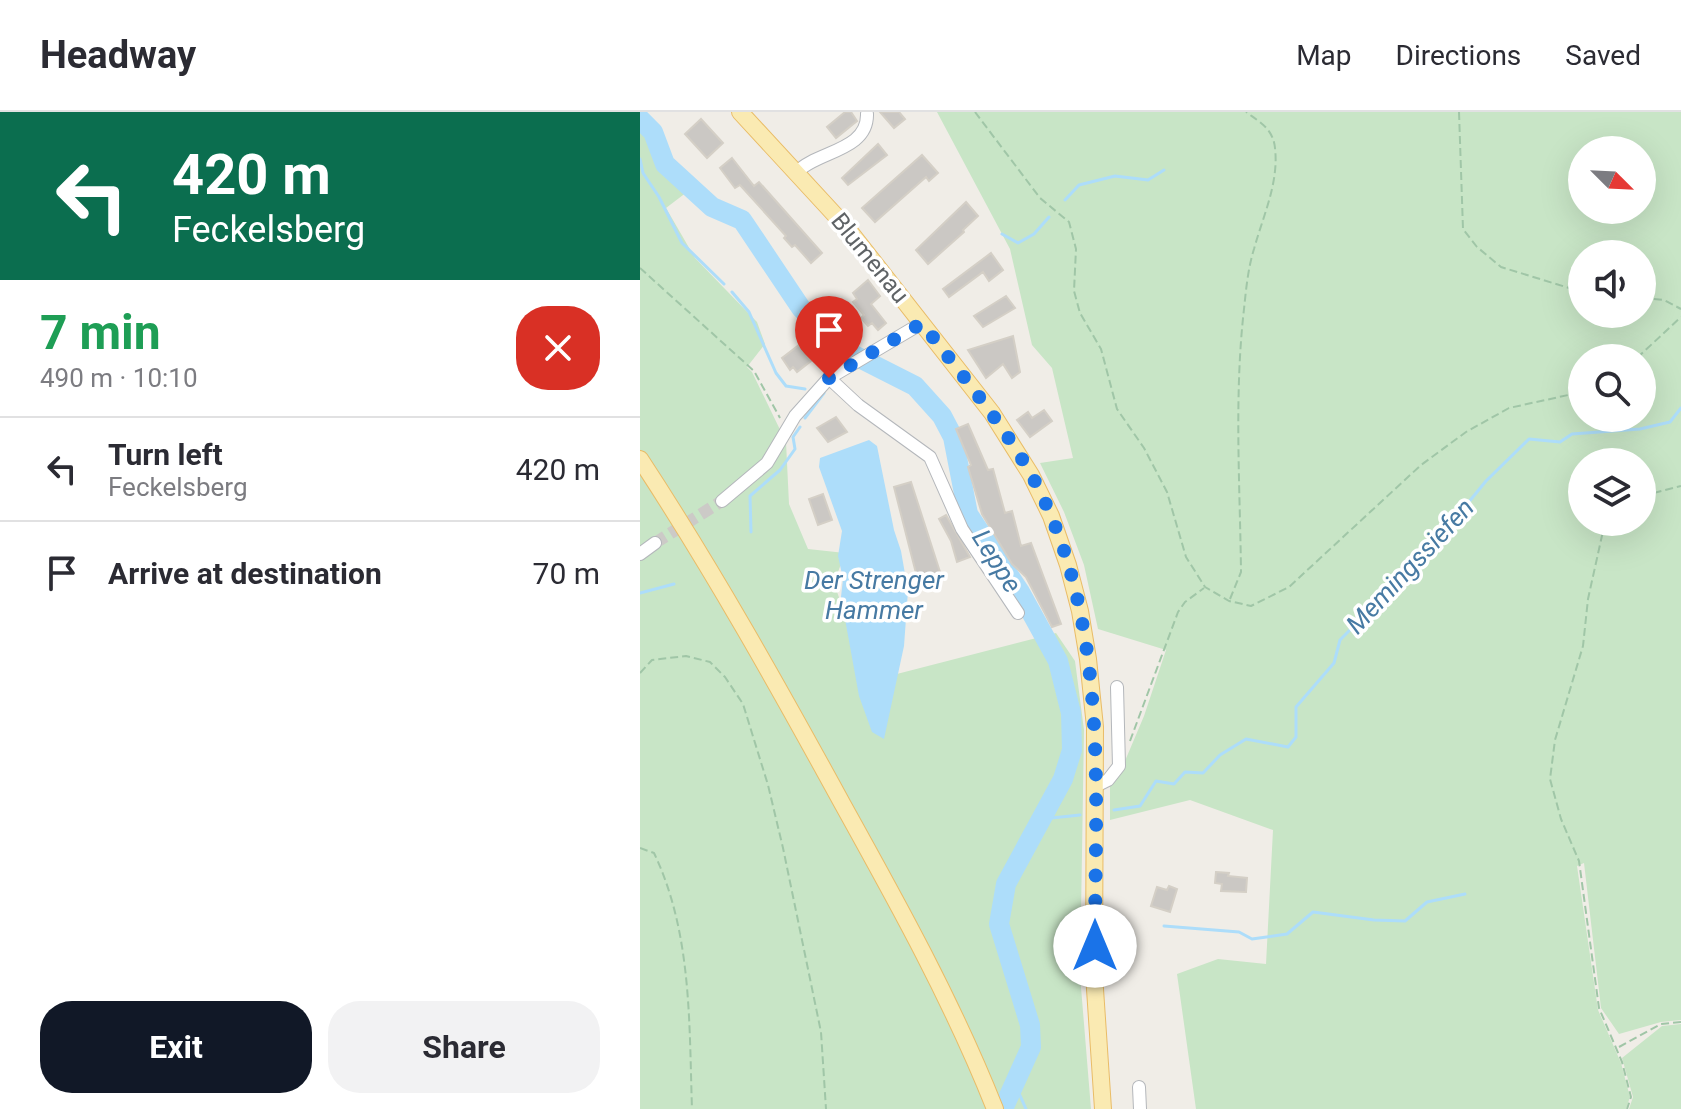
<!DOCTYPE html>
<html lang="en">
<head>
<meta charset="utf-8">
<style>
	body { margin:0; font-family:Roboto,sans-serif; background:#f2f2f3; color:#2b2b33; height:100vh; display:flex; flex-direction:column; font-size:30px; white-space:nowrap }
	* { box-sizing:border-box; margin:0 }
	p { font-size:26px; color:#7c7c81 }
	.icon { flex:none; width:44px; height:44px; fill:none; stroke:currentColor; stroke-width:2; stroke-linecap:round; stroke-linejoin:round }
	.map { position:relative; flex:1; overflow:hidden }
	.side { display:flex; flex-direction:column; background:#fff; width:640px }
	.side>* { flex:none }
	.top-card { background:#0b6e4f; color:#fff; overflow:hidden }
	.needle { width:52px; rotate:114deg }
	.buttons { position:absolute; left:928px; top:24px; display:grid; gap:16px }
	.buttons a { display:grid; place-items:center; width:88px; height:88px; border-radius:50%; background:#fff; box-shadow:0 8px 32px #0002; font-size:40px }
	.pin { position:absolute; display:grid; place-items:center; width:68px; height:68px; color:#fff; margin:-82px -34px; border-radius:50% 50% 50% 0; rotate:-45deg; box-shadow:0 0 8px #0007 }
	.pin .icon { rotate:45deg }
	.me { position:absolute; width:88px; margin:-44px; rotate:0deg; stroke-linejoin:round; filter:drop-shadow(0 0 6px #0008) }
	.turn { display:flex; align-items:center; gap:28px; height:168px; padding:0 40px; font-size:36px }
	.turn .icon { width:104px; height:104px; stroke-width:2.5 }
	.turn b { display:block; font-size:56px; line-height:68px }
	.round { display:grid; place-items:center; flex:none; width:84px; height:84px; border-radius:32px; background:#f2f2f3 }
	.head { display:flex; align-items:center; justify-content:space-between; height:136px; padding:0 40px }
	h1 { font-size:48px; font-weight:700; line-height:60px; color:#1e9e55 }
	.primary-button { display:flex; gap:16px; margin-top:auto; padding:16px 40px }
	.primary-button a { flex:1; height:92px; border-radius:32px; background:#111827; color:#fff; font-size:32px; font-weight:700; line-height:92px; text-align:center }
	.primary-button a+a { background:#f2f2f3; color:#2b2b33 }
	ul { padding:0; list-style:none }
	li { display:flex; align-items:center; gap:24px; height:104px; padding:0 40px; border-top:2px solid #e1e1e2 }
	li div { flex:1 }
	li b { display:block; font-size:30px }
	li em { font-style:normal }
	header { display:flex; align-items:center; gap:48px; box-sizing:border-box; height:112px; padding:0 40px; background:#fff; border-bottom:2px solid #e1e1e2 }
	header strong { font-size:38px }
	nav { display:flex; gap:44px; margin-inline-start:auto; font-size:28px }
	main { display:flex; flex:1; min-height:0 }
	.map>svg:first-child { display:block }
	.green { fill:#c8e5c6; fill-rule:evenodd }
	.water { fill:#adddfa }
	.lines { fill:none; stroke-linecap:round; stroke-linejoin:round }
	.stream { stroke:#adddfa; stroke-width:3 }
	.river { stroke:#adddfa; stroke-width:20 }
	.building { fill:#cbc8c4; stroke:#d4cfc6; stroke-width:2 }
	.minor-tunnel { stroke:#cccac7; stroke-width:12; stroke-dasharray:12 6; stroke-linecap:butt }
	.minor-casing { stroke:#b4b7bb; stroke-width:14 }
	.major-casing { stroke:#e9bc67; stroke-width:18 }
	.path { stroke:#a0c6a7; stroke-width:2; stroke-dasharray:8 4; stroke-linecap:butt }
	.minor { stroke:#fff; stroke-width:12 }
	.major { stroke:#faeab2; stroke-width:16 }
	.route { stroke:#1a73e8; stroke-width:14; stroke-dasharray:0 25.2 }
	.labels { text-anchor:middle; stroke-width:7; stroke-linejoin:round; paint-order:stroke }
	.street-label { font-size:24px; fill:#5f6366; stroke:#fff }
	.water-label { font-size:26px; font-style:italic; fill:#477aa3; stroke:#fff }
</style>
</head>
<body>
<header>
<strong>Headway</strong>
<nav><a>Map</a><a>Directions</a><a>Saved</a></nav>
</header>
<main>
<section class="side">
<div class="top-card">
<div class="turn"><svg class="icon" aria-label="left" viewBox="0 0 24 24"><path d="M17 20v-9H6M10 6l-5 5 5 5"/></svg><div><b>420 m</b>Feckelsberg</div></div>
</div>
<div class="head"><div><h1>7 min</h1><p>490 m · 10:10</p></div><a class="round" style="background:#d93025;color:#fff"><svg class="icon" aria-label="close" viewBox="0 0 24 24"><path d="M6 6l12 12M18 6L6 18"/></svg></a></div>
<ul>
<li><svg class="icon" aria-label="left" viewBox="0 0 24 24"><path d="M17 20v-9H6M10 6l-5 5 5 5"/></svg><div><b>Turn left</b><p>Feckelsberg</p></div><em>420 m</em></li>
<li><svg class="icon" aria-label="arrive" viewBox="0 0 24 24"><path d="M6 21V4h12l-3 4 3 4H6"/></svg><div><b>Arrive at destination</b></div><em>70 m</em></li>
</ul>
<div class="primary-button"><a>Exit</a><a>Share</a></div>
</section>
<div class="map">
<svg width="1041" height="997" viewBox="0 0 1041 997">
	<rect width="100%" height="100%" fill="#f0ede7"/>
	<path class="green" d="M297,0H1041V908L1021,910L979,922L961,896L944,751L937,754L958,898L981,951L990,985L986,997H556L537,862L578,847L626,852L633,718L550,688L470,708V673L482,656L504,604L526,538L458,517L444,453L424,400L400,351L433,346L412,256L392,233L370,137ZM942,38H1002V98H942ZM942,142H1002V202H942ZM942,246H1002V306H942ZM942,350H1002V410H942Z
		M0,1L18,16L26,46L47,80L26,96L55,146L117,210L125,232L107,255L112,260L146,330L149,392L168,437L205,441L194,471L220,546L253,563L416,521L435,549L444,618L440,863L451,997H0Z
		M1041,912V997H989L993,985L982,946L1022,914Z"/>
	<path class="water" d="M229,328L237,334L254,418L261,439L268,479L264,534L244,627L232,620L219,584L201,485L203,467L198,444L202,419L179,355L180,346Z"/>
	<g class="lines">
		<path class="stream" d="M0,47L3,61L19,85L42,131L84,172
			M425,88L439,73L475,64L508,68L524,58
			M362,122L378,131L394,122L409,105
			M92,180L109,200L136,261L146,274L165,277
			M197,254L200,236
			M165,306L184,281
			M111,420L110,384L140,358L155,337L153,325L160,315
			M0,481L34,472
			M474,698L500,694L516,669L534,672L545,660L563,661L580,643L606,627L648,635L656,625V595L694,551L700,528L792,435L846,369L889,327L920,330L932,322L1000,317L1030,310L1041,296
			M402,707L440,703
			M524,814L599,820L612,827L647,822L673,800L734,808L765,809L787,790L825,782
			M375,972L386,997"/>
		<path class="river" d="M0,7L13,20L25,52L72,95L102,108L161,196L200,236L275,274L302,304L313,325L328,402L380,480L418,549L431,601L432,638L423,667L366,772L359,812L390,913L391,935L363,997"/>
	</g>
	<path class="building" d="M205,0H211L217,9L196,26L187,15Z
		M240,0H259L265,7L254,16Z
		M61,7L83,31L67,46L45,22Z
		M238,32L247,43L208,73L202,66Z
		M282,43L298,61L289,69L286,65L235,110L222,96Z
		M92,46L114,74L119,70L182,141L171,151L155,133L152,135L144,126L146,124L100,73L95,76L80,56Z
		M326,90L338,104L323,118L324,120L288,152L276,138Z
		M351,141L363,158L349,169L343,160L309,185L303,177Z
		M228,168L240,184L231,192L246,211L238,218L232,211L228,214L221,206L224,203L213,190L217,187L213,181Z
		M366,184L375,196L343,215L334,204Z
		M373,224L380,260L372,266L363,252L346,266L328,238Z
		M159,233L171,249L157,260L153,255L150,258L142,246Z
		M404,298L412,309L390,325L377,308L388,300L392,306Z
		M196,305L207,320L188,330L177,316Z
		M328,312L348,358L353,357L365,401L372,399L381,434L391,431L421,512L412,515L386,465L372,452L342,402L328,355L331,353L316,317Z
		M271,370L301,463L278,469L254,375Z
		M183,382L192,408L178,413L169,387Z
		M306,403L330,445L317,450L311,429L299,407Z
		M576,760L589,761L588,764L607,766L606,780L581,779L582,772L575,771Z
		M529,774L537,777L530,800L511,794L517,775L527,778Z"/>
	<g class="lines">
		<path class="minor-tunnel" d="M15,431L82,389"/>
		<g class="minor-casing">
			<path id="minor" d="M157,60C177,39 228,39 227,2
				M189,266L218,293L290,345L322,417L378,501
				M82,389L127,351L155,304L189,266L282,211
				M0,442L15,431
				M456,674L468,668L479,654L477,575
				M499,975L500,997"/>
		</g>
		<g class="major-casing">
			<path id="major" d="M100,0L207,116L352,301L391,363L411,404L428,453L440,499L448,547L455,615L454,862L463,997
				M0,347C73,458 139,576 203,693C258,792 313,891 355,997"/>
		</g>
		<path class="path" d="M335,0L400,86L429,110L436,137L434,179L440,201L461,237L477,297L504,336L527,380L546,445L565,475L589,489L611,494L649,475L781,353L826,320L869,296L942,280
			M819,0L823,117L837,135L861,155L942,180
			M0,156L114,259L140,306
			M1002,186L1024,188L1041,197
			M997,246L1041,205
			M1002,384L1041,374
			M965,410L948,487L943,534L915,628L910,667L921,707L939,749L959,896L982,950L991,985L987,997
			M590,487L601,460C600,373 594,284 604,197C606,178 608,156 614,137C623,104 639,71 635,36C633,17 621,11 606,0
			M0,561L12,548L46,544L70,550L85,565L103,592L128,673L143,736L181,920L186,997
			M490,629L538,500L545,490L564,476
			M0,736L14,741C52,821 49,910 52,997
			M979,935L1021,912L1041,910"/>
		<use href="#minor" class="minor"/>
		<use href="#major" class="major"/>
	</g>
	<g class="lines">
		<path class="route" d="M189,266L282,211C320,261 361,309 392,364C470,508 455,676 455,834"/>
	</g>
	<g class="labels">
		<g class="street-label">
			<text transform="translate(230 146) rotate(51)" y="8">Blumenau</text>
		</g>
		<g class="water-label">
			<text transform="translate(357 449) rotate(58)" y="9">Leppe</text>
			<text transform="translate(770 454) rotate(-47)" y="9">Memingssiefen</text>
			<text x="234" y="477">Der Strenger<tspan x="234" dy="30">Hammer</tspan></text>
		</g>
	</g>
</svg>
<div class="buttons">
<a><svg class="needle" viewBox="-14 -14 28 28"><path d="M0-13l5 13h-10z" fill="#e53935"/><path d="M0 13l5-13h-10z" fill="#7c7c81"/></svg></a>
<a><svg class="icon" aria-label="sound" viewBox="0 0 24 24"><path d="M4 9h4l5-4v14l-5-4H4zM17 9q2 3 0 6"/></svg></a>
<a><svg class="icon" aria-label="search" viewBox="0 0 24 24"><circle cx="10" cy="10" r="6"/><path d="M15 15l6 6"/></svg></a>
<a><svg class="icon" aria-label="layers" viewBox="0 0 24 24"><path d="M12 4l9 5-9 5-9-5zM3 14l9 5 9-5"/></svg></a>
</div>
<div class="pin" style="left:189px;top:266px;background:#d93025"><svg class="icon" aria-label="arrive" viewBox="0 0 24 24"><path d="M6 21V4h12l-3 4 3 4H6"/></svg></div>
<svg class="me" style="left:455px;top:834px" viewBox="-20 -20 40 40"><circle r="19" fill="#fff"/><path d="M0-13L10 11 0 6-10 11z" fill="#1a73e8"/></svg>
</div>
</main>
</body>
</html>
